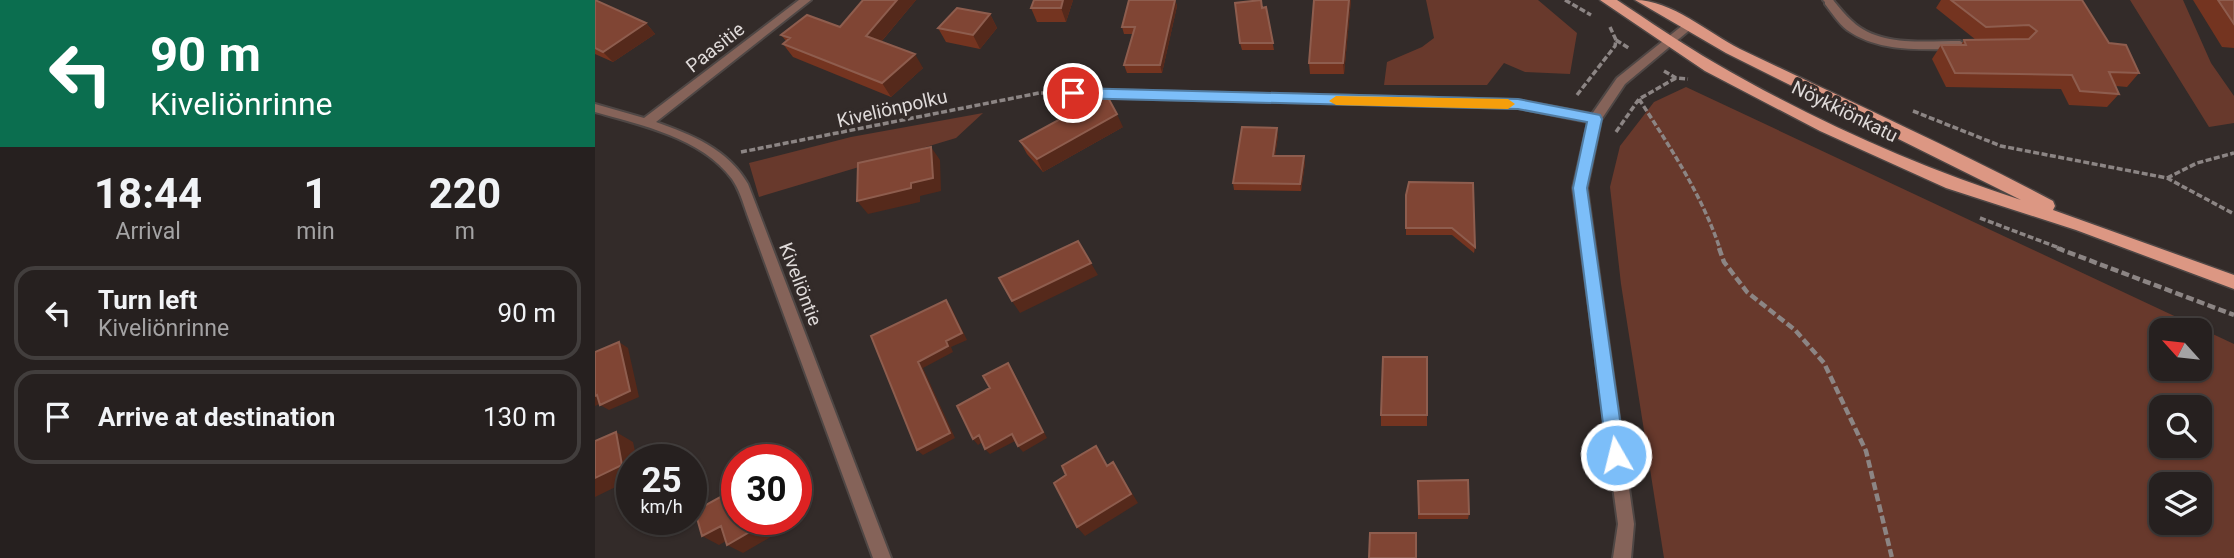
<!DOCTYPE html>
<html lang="en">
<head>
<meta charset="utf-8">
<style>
	body { margin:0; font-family:Roboto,sans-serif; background:#2e2828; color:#f1f3f6; height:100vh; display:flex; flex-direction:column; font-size:26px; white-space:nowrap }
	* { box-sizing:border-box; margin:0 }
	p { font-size:23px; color:#a4a3a4 }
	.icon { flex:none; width:38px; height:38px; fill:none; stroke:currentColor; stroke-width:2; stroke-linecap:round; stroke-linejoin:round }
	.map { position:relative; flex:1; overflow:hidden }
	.details { display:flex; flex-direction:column; background:#26201f; width:595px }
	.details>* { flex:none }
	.guide { background:#0b6e4f; color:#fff; overflow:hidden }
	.needle { width:46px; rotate:297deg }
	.buttons { position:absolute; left:1554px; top:318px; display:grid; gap:14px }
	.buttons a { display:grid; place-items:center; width:63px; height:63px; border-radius:14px; background:#26201f; box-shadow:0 2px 5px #0004,0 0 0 2px #423e3d; font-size:35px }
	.speed { position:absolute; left:21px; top:444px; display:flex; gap:14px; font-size:35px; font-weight:700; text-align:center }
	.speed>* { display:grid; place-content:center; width:91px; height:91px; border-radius:50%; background:#26201f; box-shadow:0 2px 5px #0004,0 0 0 2px #423e3d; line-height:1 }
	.speed small { font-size:18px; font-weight:400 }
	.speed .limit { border:10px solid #d22; background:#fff; color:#111 }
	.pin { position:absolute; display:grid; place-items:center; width:60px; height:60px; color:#fff; margin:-30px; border:4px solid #fff; border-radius:50%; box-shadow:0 2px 7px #0007 }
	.me { position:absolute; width:77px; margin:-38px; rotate:352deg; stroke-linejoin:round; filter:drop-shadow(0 0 5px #0008) }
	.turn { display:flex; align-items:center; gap:24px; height:147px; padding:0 35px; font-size:32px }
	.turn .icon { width:91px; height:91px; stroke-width:2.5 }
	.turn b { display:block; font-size:49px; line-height:60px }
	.eta { display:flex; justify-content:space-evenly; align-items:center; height:119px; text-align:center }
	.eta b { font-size:42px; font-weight:700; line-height:49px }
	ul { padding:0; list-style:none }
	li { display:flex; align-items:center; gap:21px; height:94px; margin:0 14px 10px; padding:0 21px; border:4px solid #423e3d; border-radius:21px }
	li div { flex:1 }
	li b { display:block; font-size:26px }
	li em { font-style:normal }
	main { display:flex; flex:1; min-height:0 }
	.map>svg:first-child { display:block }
	.green { fill:#68392c; fill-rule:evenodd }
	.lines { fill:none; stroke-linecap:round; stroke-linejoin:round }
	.service-casing { stroke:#4f4745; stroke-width:4 }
	.minor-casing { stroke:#4f4745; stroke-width:4 }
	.primary-casing { stroke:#4f4745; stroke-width:3 }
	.path-far1 { stroke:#8c8584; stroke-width:3.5; stroke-dasharray:6 2.5; stroke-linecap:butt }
	.path { stroke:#8c8584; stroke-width:4.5; stroke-dasharray:8 3.5; stroke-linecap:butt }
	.service { fill:#856359; fill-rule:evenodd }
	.minor { fill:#856359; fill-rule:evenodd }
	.primary { fill:#dc9783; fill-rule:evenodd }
	.wall { fill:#743420 }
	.shaded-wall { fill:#55291b }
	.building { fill:#804534; stroke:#8e5d4e; stroke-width:2 }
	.route { fill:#7cbef9; stroke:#517ca2; stroke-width:2 }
	.slow { fill:#f59e0b }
	.labels { text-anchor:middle; stroke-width:7; stroke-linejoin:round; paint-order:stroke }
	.street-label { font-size:19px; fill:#dfdad9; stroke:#332b29 }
</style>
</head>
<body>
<main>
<section class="details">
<div class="guide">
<div class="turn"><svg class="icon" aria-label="left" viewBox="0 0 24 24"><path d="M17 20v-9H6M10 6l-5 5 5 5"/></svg><div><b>90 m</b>Kiveliönrinne</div></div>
</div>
<div class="eta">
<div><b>18:44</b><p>Arrival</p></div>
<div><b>1</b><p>min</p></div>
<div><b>220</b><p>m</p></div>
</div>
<ul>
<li><svg class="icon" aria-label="left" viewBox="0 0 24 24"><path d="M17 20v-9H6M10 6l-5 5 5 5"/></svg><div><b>Turn left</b><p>Kiveliönrinne</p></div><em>90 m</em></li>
<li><svg class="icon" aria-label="arrive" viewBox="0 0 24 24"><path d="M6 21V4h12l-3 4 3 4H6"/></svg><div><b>Arrive at destination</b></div><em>130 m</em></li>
</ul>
</section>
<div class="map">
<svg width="1639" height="558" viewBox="0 0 1639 558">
	<rect width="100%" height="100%" fill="#332b29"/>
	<path class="green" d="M831,0H943L982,33L975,74L930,72L909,63L892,85H789L792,62L827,47L839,38Z
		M1535,0H1588L1616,63L1639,96V123L1614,127Z
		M1091,87L1639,344V558H1069L1026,284L1015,187L1025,146L1059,102ZM1566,331H1605V369H1566ZM1566,408H1605V446H1566ZM1566,485H1605V523H1566Z
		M388,113L361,138L164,197L154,163L256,137Z"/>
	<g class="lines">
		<g class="service-casing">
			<path id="service" d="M1230,0H1238C1244,7 1250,15 1257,21C1284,47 1330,41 1365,41L1371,45L1365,49C1328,49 1284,53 1252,30C1243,23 1237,13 1230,4Z"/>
		</g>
		<g class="minor-casing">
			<path id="minor" d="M204,0H216L61,122C97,135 133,149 153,184L296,558H278L152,214C148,202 144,189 137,179C107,138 46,125 0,112V104L49,118Z
				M1228,0H1238L1239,2L1234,6Z
				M1093,21L1097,22V28L1030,84L1006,120L992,188L1039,524L1036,558H1018L1023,524L978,188L993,122L923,108L478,97L472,93L478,89L923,100L997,114L1022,78Z"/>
		</g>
		<g class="primary-casing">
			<path id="primary" d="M1005,0H1022C1054,21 1087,44 1120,63C1216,119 1321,166 1426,200L1131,53L1040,0C1077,0 1113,33 1145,49C1250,99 1356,147 1458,201L1460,206L1458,210L1639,275V289L1481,230L1351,188L1225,131L1110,71Z"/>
		</g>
		<path class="path-far1" d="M970,0L996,15
			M1021,40L1035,49
			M1069,71L1081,78L1093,79
			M982,95L1020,46L1021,40L1015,27
			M1044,99C1075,147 1107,195 1125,249
			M1318,111L1406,146L1572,178L1639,214
			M1021,132L1044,99L1081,78
			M146,152L444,93H460
			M1572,178L1602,163L1639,153
			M1385,218L1467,249"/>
		<path class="path" d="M1124,248L1129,262L1152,292L1200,330L1229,363L1271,451L1297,558
			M1462,248L1639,315"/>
		<use href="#service" class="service"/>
		<use href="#minor" class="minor"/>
		<use href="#primary" class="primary"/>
	</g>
	<path class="wall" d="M0,0L51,23L60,34L18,62L0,54Z
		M268,0H321L286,42L328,68L296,97L198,57L188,44L191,41L186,35L245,27Z
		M478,0L471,22H442L436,8Z
		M534,0H580L582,6L567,73H532L529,65L538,34H529L527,27Z
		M719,0H756L749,74H715L714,63Z
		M1346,0H1487L1514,43L1544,73L1532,87L1521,86L1524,94L1512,107L1474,105L1466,89L1351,87L1337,59L1346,45H1366L1369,40H1381L1341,8Z
		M1598,0H1639V48L1627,47Z
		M671,7L679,50H647L645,43L667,8Z
		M395,14L402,28L385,49L351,42L343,28Z
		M528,127L448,172L432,154L425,141Z
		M683,135L680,156L710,163L706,191L639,190L638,183Z
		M814,182L880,247L879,253L857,235H811V195Z
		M832,357V426H786V415Z
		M823,481L874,514L873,519H823Z"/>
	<path class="shaded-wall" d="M302,0H321L279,50L271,36Z
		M468,0H478L471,22L466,8Z
		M580,0L582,6L567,73L565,65Z
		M754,0H756L749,74L748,63Z
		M395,14L402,28L385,49L378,35Z
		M51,23L60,34L18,62L8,52Z
		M320,54L328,68L296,97L287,83Z
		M522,114L528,127L448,172L442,159Z
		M682,128L683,135L679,163L678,156Z
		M336,147L345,160L346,191L325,196V202L273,214L262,201Z
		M709,156L710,163L706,191L705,184Z
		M496,263L503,275L425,313L417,301Z
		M351,300L356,307L372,340L356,347L358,352L328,368L360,438L328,455L322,450L323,362L351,341Z
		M24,342L33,348L44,397L14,410L5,405Z
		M413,363L417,369L452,438L428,452L423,446Z
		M2,395L12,401L0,406V396Z
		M21,432L38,442L42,460H37V479L0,497V478Z
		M417,434L422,440L395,454L390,449Z
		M384,435L389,441L383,445L378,439Z
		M518,462L543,503L490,536L482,527Z
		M175,520H190L193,527L148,553L132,545Z
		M126,526L142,535L124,545L107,536Z"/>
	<path class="building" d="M0,0L51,23L8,52L0,48Z
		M268,0H302L271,36L320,54L287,83L188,44L195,38L186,35L212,15L245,27Z
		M439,0H468L466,8H436Z
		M534,0H580L565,65H529L540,27H527Z
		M666,0L667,8L671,7L678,43H645L640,3Z
		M719,0H754L748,63H714Z
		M1356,0H1487L1514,43L1531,45L1544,73L1514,72L1524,94L1485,91L1477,75L1360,73L1346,45H1371L1369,40L1434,39L1442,31L1434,25L1391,27Z
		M1623,0H1639V24Z
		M362,8L395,14L378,35L343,28Z
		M511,94L522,114L442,159L425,141Z
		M647,127L682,128L678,156H709L705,184L638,183Z
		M336,147L338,178L316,183V188L262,201L263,163Z
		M814,182L878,183L880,247L857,228H811V195Z
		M483,241L496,263L417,301L404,278Z
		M351,300L367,333L351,341L353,346L323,362L355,433L322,450L276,336Z
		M24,342L35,391L5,405L2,395L0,396V352Z
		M788,357H832V415H786Z
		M413,363L448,432L423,446L417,434L390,449L384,435L378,439L362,406L395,388L388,376Z
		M21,432L27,465L0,478V441Z
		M501,446L512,466L518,462L536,494L482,527L459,483L471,475L467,466Z
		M873,480L874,514H824L823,481Z
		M140,489L142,493V520H175L132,545L126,526L107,536L100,511Z
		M775,533H821V558H774Z"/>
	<path class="route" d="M478,88L923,99L1005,115L1007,119L992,188L1030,455L1028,461L1021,463L1015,461L1012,455L978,188L992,122L923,109L478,98L472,93Z"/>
	<path class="slow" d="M741,96L913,99L920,104L913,109L741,105L734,101Z"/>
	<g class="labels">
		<g class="street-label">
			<text transform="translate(120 47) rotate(-38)" y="7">Paasitie</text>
			<text transform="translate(297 108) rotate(-13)" y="7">Kiveliönpolku</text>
			<text transform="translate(1250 111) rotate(26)" y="7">Nöykkiönkatu</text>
			<text transform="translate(206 284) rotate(69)" y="7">Kiveliöntie</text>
		</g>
	</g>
</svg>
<div class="buttons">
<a><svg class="needle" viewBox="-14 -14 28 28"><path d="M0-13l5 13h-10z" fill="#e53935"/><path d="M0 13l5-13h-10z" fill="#a4a3a4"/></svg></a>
<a><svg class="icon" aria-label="search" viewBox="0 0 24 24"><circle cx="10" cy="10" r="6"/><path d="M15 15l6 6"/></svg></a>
<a><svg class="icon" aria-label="layers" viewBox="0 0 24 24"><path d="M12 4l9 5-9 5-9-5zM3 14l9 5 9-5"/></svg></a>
</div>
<div class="speed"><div>25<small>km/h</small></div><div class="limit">30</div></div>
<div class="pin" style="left:478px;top:93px;background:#d93025"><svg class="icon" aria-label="arrive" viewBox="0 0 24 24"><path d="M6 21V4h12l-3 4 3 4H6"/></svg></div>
<svg class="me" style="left:1021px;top:455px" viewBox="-20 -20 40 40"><circle r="17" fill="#7cbef9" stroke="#fff" stroke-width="3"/><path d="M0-11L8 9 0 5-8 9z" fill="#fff"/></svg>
</div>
</main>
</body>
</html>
